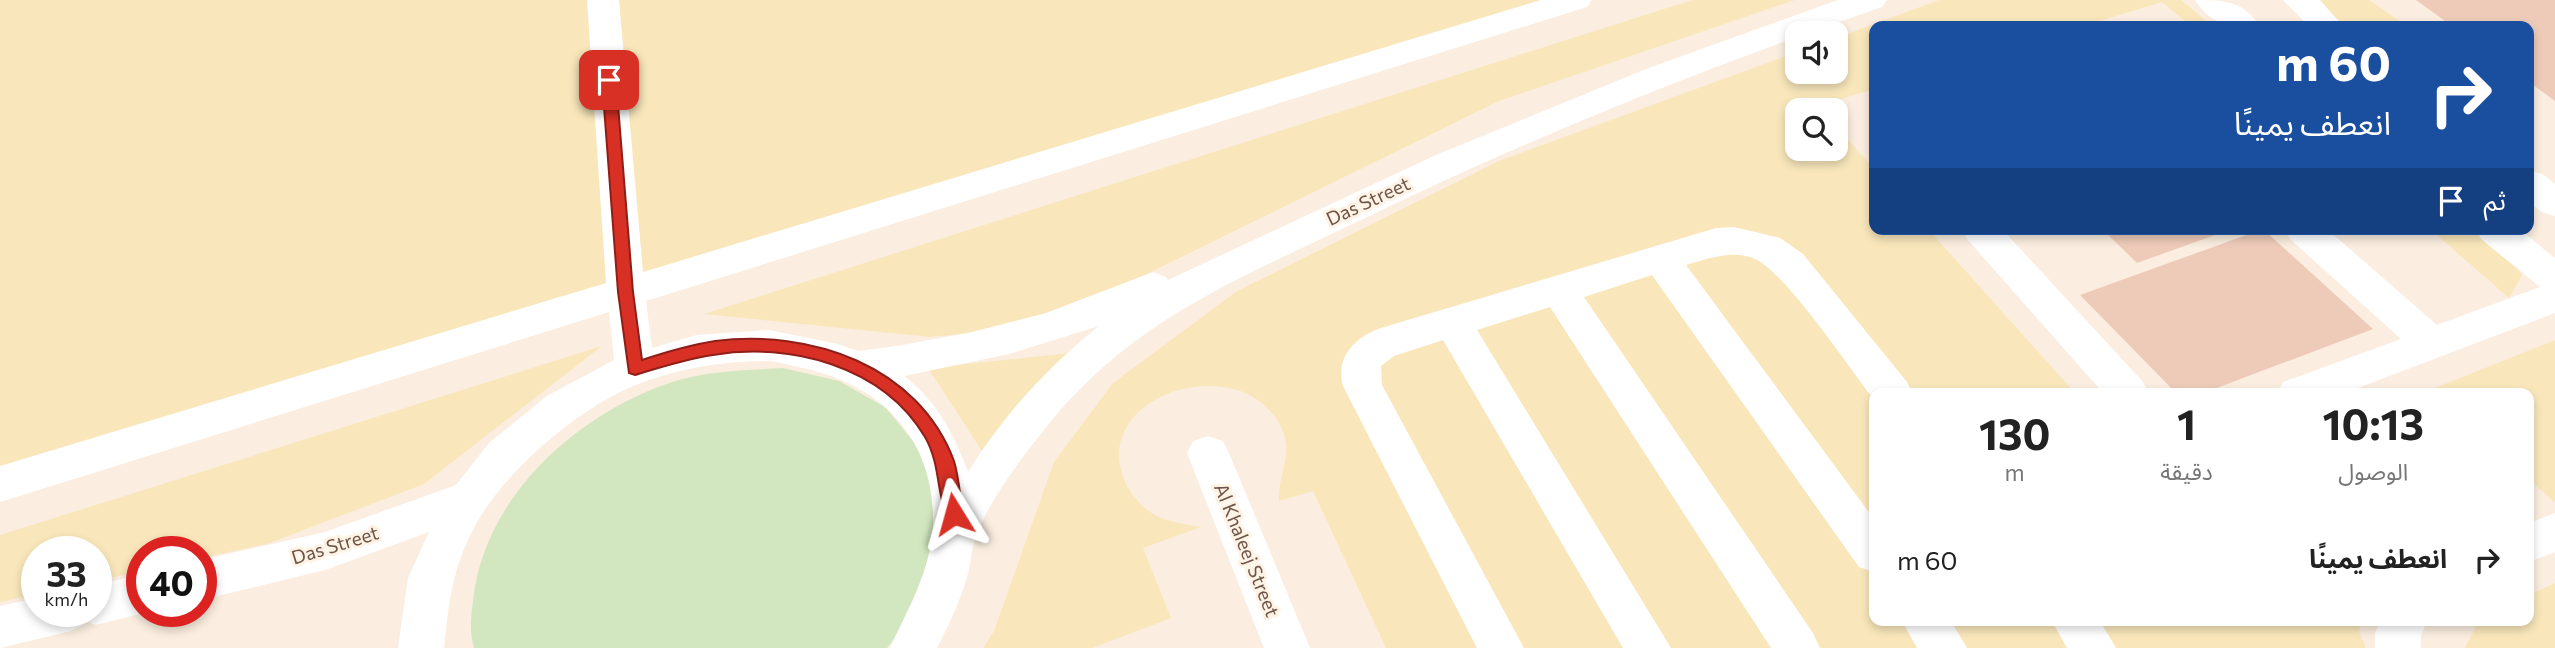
<!DOCTYPE html>
<html lang="ar">
<head>
<meta charset="utf-8">
<style>
	body { margin:0; font-family:Commissioner,"Noto Sans Arabic",sans-serif; background:#f6f6f6; color:#222; direction:rtl; height:100vh; display:flex; flex-direction:column; font-size:26px; white-space:nowrap }
	* { box-sizing:border-box; margin:0 }
	p { font-size:23px; color:#767676 }
	.icon { flex:none; width:38px; height:38px; fill:none; stroke:currentColor; stroke-width:2; stroke-linecap:round; stroke-linejoin:round }
	.map { position:relative; flex:1; overflow:hidden; direction:ltr }
	.sheet { position:absolute; left:1869px; top:388px; width:665px; height:238px; display:flex; flex-direction:column; background:#fff; border-radius:14px; box-shadow:0 4px 10px #0003; direction:rtl }
	.sheet>* { flex:none }
	.guide { position:absolute; left:1869px; top:21px; width:665px; height:214px; border-radius:14px; box-shadow:0 4px 10px #0003; direction:rtl; background:#1a4fa0; color:#fff; overflow:hidden }
	.controls { position:absolute; left:1785px; top:21px; display:grid; gap:14px }
	.controls a { display:grid; place-items:center; width:63px; height:63px; border-radius:14px; background:#fff; box-shadow:0 4px 10px #0003; font-size:35px }
	.speed { position:absolute; left:21px; top:536px; display:flex; gap:14px; font-size:35px; font-weight:700; text-align:center }
	.speed>* { display:grid; place-content:center; width:91px; height:91px; border-radius:50%; background:#fff; box-shadow:0 4px 10px #0003; line-height:1 }
	.speed small { font-size:18px; font-weight:400 }
	.speed .limit { border:10px solid #d22; background:#fff; color:#111 }
	.pin { position:absolute; display:grid; place-items:center; width:60px; height:60px; color:#fff; margin:-30px; border-radius:14px; box-shadow:0 4px 10px #0006 }
	.me { position:absolute; width:77px; margin:-38px; rotate:352deg; stroke-linejoin:round; filter:drop-shadow(0 0 5px #0008) }
	.turn { display:flex; align-items:center; gap:24px; height:147px; padding:0 28px; font-size:32px }
	.turn .icon { width:91px; height:91px; stroke-width:2.5 }
	.turn b { display:block; font-size:49px; line-height:60px }
	.then { display:flex; align-items:center; height:66px; padding:0 28px; background:#0003; gap:14px; font-size:26px }
	.eta { display:flex; justify-content:space-evenly; align-items:center; height:119px; text-align:center }
	.eta b { font-size:42px; font-weight:700; line-height:49px }
	ul { padding:0; list-style:none }
	li { display:flex; align-items:center; gap:21px; height:105px; padding:0 28px }
	li div { flex:1 }
	li b { display:block; font-size:26px }
	li em { font-style:normal }
	.map>svg:first-child { display:block }
	.green { fill:#d2e7bf }
	.sand { fill:#f9e7bb }
	.building { fill:#eecbb9 }
	.lines { fill:none; stroke-linecap:round; stroke-linejoin:round }
	.minor { fill:#fff; fill-rule:evenodd }
	.route { fill:#d93025; stroke:#8d1f18; stroke-width:2 }
	.labels { text-anchor:middle; stroke-width:6; stroke-linejoin:round; paint-order:stroke }
	.street-label { font-size:19px; fill:#6f5449; stroke:#fef3e5 }
</style>
</head>
<body>
<div class="map">
<svg width="2555" height="648" viewBox="0 0 2555 648">
	<rect width="100%" height="100%" fill="#fbeee0"/>
	<path class="green" d="M783,368L839,381L885,407L918,447L935,497L933,555L912,615L887,648H474C469,631 471,618 473,601C483,502 568,422 658,387C698,371 741,370 783,368Z"/>
	<path class="sand" d="M0,0H1575L0,482Z
		M1692,0H1795L1499,101L1082,306L1007,330L930,337L704,314Z
		M1939,0H2181L2212,26H2191L2162,2L2083,26H1874V89L1818,106L1822,110H1797V149H1836V126L1874,169V229H1928L2076,394H1874V621H2362L2359,632L2366,648H1386L1313,491L1279,501C1277,476 1294,455 1282,429C1273,408 1251,392 1229,388C1172,376 1096,418 1126,484C1131,494 1140,505 1150,512C1166,522 1183,524 1201,527L1143,548L1171,618L1092,648H983L994,631L1054,462L1113,383L1237,291L1499,161L1797,52V72H1836V38Z
		M2309,0H2369L2407,26H2348Z
		M2430,229H2480L2506,250L2522,275L2509,298Z
		M2555,340V503L2529,479V394H2420Z
		M602,346L424,484L267,544L201,558V551H142V571L96,581V551H37V594L0,602V535Z
		M1069,353L989,462L928,368Z
		M2555,583V648H2465L2479,621H2529V595Z"/>
	<path class="building" d="M2416,0H2555V101L2529,82V26H2452Z
		M2102,229H2228L2229,230L2137,263Z
		M2263,229L2373,329L2201,394H2177L2080,295Z"/>
	<g class="lines">
		<path class="minor" d="M587,0H619L643,272L1541,0H1592L1587,7L646,301L652,348L697,335L769,330L838,344L858,351L897,346L972,332L1046,313L1153,272L1166,277L1168,280L1436,155L1646,69L1838,0H1887L1882,7L1807,33H1797V37C1649,90 1504,151 1363,219C1237,280 1128,320 1040,435C1017,464 987,504 975,539C971,550 971,564 967,577C960,601 949,625 937,648H890C909,607 931,570 933,524C935,439 882,385 803,368C791,366 778,361 766,361C723,361 682,368 641,383C583,404 504,471 475,526C452,569 449,601 444,648H398L408,578L429,532L325,570L201,600V560L325,532L456,485L489,443L547,396L614,360L609,312L0,502V466L606,283ZM1099,326C1047,368 1003,415 968,472C954,434 937,401 904,376L1009,354Z
			M2195,0C2224,0 2242,0 2260,26C2231,27 2213,27 2195,0Z
			M2283,0H2320L2343,26H2309Z
			M2529,170L2542,174L2555,184V216L2542,212L2529,202Z
			M1734,227L1780,238L1803,254L1907,382L1913,394H1874V400C1850,369 1786,273 1755,259C1733,249 1707,259 1686,265L1874,519V572L1859,567L1652,275L1584,297L1813,633L1820,648H1771L1550,307L1477,330L1671,648H1623L1443,340L1394,356L1381,366L1382,385L1524,648H1477L1343,386C1335,357 1355,337 1381,328L1716,228Z
			M1962,229H2002L2143,382L2149,394H2104L1967,239Z
			M2285,229H2327L2437,325L2540,287L2481,239L2476,229H2519L2555,258V313L2342,394H2277L2283,382L2401,339L2290,239Z
			M1208,436L1223,441L1229,453L1310,648H1264L1187,453L1193,441Z
			M2555,513V552L2529,562V523Z
			M142,574V611H151L96,625L88,622L71,631L0,648V606L37,598V611H96V585Z
			M1902,621H1951L1967,648H1917Z
			M2052,621H2100L2116,648H2067Z
			M2381,621H2427L2421,636V648H2375V633Z"/>
	</g>
	<path class="route" d="M609,75L616,80L633,292L642,360C666,352 690,345 715,341C810,329 918,365 954,461C959,477 960,497 963,514L961,519L954,522L948,519C936,494 941,465 925,437C883,366 790,342 713,355C686,359 661,367 635,375L629,373L618,292L602,80Z"/>
	<g class="labels">
		<g class="street-label">
			<text transform="translate(1368 201) rotate(-25)" y="7">Das Street</text>
			<text transform="translate(335 545) rotate(-17)" y="7">Das Street</text>
			<text transform="translate(1247 550) rotate(68)" y="7">Al Khaleej Street</text>
		</g>
	</g>
</svg>
<div class="controls">
<a><svg class="icon" aria-label="sound" viewBox="0 0 24 24"><path d="M4 9h4l5-4v14l-5-4H4zM17 9q2 3 0 6"/></svg></a>
<a><svg class="icon" aria-label="search" viewBox="0 0 24 24"><circle cx="10" cy="10" r="6"/><path d="M15 15l6 6"/></svg></a>
</div>
<div class="speed"><div>33<small>km/h</small></div><div class="limit">40</div></div>
<div class="pin" style="left:609px;top:80px;background:#d93025"><svg class="icon" aria-label="arrive" viewBox="0 0 24 24"><path d="M6 21V4h12l-3 4 3 4H6"/></svg></div>
<svg class="me" style="left:954px;top:514px" viewBox="-20 -20 40 40"><path d="M0-17L14 15 0 8-14 15z" fill="#d93025" stroke="#fff" stroke-width="4"/></svg>
<div class="guide">
<div class="turn"><svg class="icon" aria-label="right" viewBox="0 0 24 24"><path d="M7 20v-9h11M14 6l5 5-5 5"/></svg><div><b>60 m</b>انعطف يمينًا</div></div>
<div class="then">ثم<svg class="icon" aria-label="arrive" viewBox="0 0 24 24"><path d="M6 21V4h12l-3 4 3 4H6"/></svg></div>
</div>
<section class="sheet">
<div class="eta">
<div><b>10:13</b><p>الوصول</p></div>
<div><b>1</b><p>دقيقة</p></div>
<div><b>130</b><p>m</p></div>
</div>
<ul>
<li><svg class="icon" aria-label="right" viewBox="0 0 24 24"><path d="M7 20v-9h11M14 6l5 5-5 5"/></svg><div><b>انعطف يمينًا</b></div><em>60 m</em></li>
</ul>
</section>
</div>
</body>
</html>
